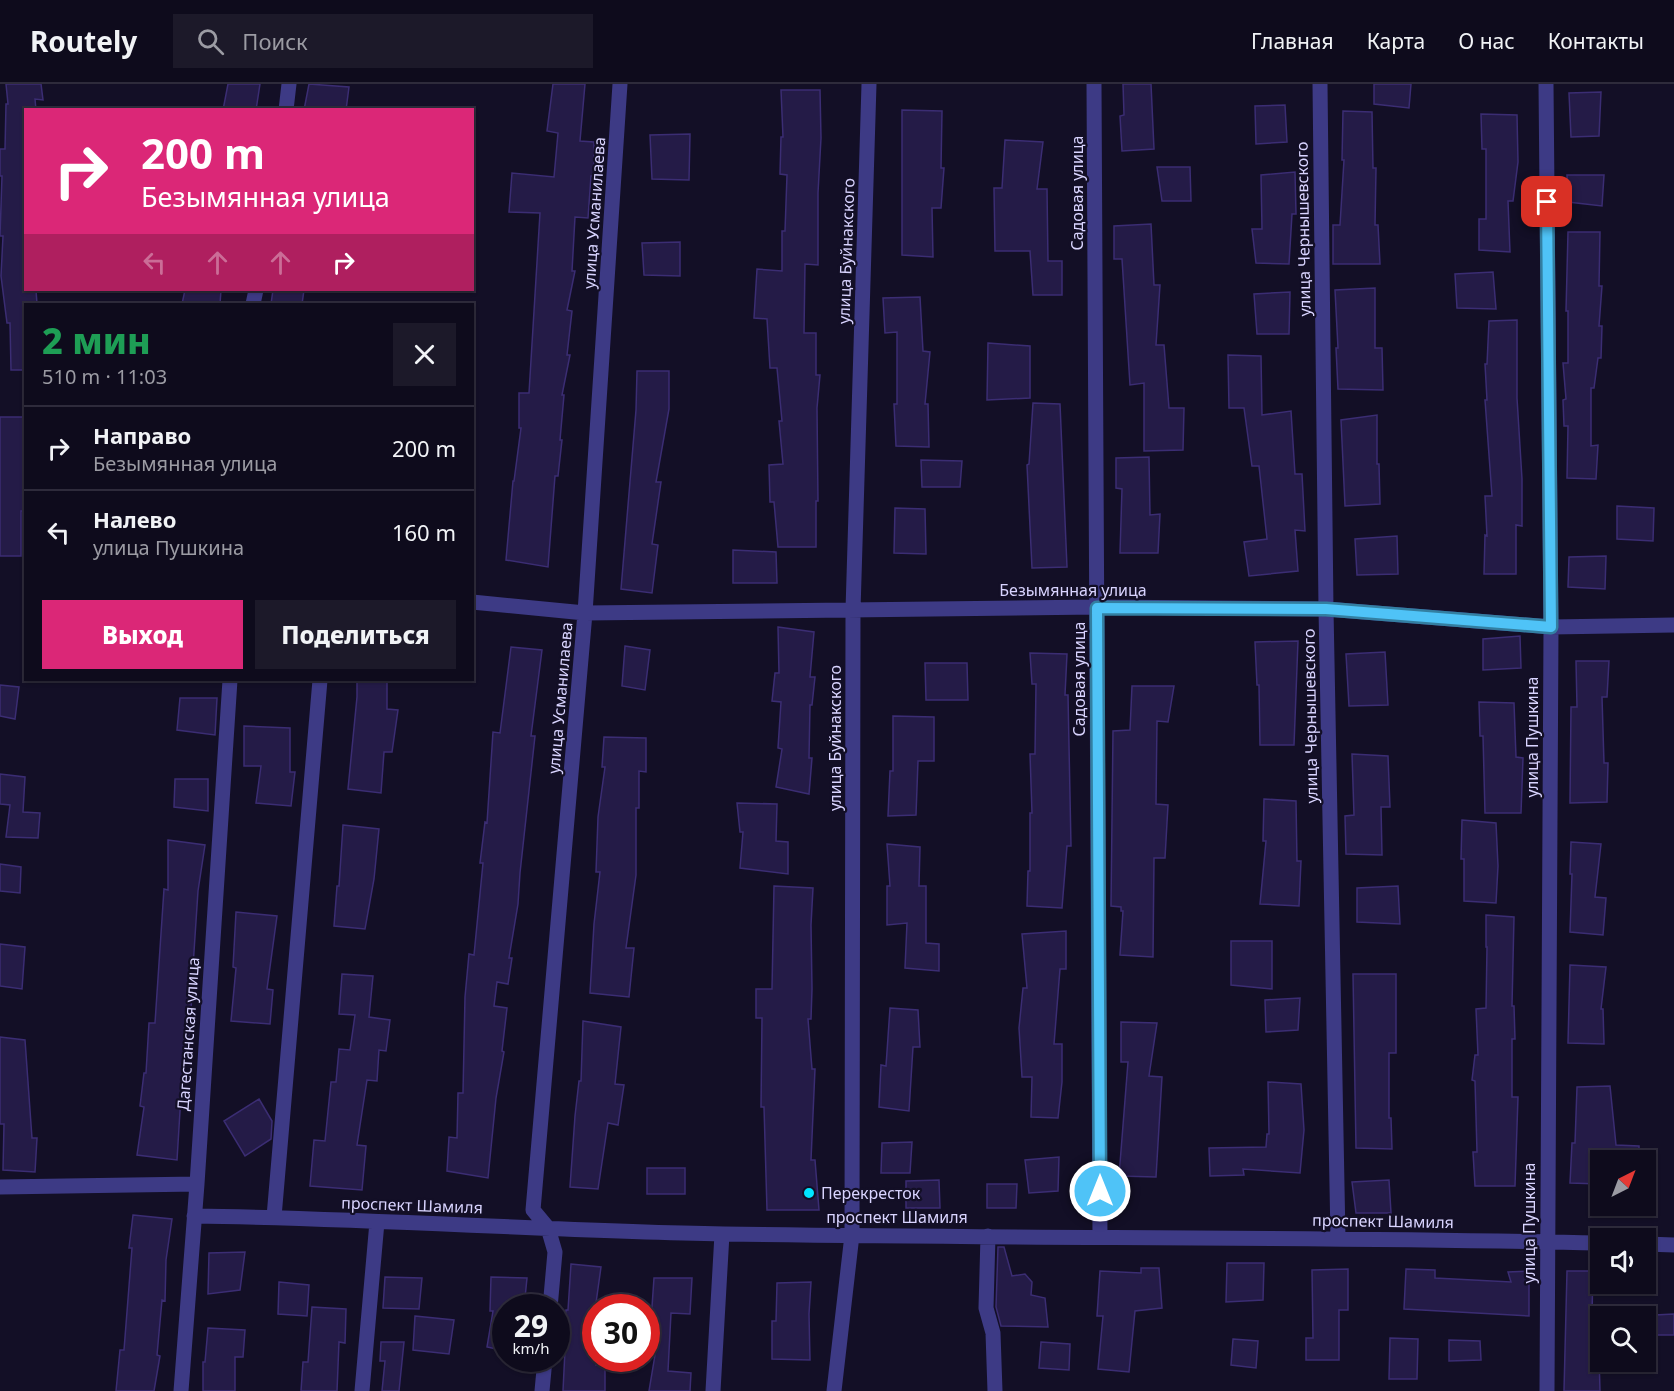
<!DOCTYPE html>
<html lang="ru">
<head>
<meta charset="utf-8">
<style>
	body { margin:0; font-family:"Noto Sans",sans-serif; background:#1c1929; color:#f1f3f6; height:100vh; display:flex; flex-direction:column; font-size:22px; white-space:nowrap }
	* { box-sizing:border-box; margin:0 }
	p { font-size:20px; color:#9b9ba3 }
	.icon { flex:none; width:33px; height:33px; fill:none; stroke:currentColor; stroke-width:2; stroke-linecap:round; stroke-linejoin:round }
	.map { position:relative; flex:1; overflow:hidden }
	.panel { position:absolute; left:24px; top:219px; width:450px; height:378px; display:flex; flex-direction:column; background:#0e0b1c; border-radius:0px; box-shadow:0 2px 4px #0004,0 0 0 2px #2e2b3b }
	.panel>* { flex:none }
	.banner { position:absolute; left:24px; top:24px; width:450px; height:183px; border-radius:0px; box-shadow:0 2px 4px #0004,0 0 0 2px #2e2b3b; background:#db2777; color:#fff; overflow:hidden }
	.needle { width:39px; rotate:42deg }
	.fabs { position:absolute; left:1590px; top:1066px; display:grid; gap:12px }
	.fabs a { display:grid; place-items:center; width:66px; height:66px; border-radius:0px; background:#0e0b1c; box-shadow:0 2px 4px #0004,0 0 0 2px #2e2b3b; font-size:30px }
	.speed { position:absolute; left:492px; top:1210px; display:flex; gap:12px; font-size:30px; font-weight:700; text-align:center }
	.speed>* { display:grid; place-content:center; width:78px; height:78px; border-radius:50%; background:#0e0b1c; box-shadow:0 2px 4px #0004,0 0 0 2px #2e2b3b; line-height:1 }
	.speed small { font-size:15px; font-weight:400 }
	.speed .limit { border:9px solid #d22; background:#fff; color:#111 }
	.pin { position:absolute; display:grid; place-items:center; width:51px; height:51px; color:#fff; margin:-26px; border-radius:12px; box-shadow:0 3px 9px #0006 }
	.me { position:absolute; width:66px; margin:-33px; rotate:0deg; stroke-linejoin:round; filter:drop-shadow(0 0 4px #0008) }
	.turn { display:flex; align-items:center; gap:21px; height:126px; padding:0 18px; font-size:27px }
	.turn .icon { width:78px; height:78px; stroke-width:2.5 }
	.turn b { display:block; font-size:42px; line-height:51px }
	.lanes { display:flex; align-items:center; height:57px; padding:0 18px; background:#0003; justify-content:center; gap:30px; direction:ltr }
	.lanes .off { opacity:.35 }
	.round { display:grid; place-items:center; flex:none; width:63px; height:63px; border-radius:0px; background:#1c1929 }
	.headline { display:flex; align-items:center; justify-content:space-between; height:102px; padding:0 18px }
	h1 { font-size:36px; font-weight:800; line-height:45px; color:#1e9e55 }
	.primary-button { display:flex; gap:12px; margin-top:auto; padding:12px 18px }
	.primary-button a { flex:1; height:69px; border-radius:0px; background:#db2777; color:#fff; font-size:24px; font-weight:800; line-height:69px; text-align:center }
	.primary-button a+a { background:#1c1929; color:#f1f3f6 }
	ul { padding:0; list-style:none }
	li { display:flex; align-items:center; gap:18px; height:84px; padding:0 18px; border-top:2px solid #2e2b3b }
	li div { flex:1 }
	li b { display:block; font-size:22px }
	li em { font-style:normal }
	header { display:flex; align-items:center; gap:36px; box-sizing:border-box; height:84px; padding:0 30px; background:#0e0b1c; border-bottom:2px solid #2e2b3b }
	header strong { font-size:28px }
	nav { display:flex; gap:33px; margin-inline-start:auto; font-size:21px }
	.search { width:420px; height:54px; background:#1c1929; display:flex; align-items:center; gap:15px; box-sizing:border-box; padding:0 21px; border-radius:0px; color:#9b9ba3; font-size:22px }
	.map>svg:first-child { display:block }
	.building { fill:#241b47; stroke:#3b2d73; stroke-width:1.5 }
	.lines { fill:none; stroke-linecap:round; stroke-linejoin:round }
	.street { stroke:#3d3a85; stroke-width:15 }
	.route-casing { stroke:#337fa1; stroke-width:15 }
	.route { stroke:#4fc3f7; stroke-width:10 }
	.poi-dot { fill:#00e5ff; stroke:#130f26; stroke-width:2 }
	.labels { text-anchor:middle; stroke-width:4.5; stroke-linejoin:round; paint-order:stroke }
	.street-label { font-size:16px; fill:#d9d4ff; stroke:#130f26 }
	.poi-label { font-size:16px; fill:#d9d4ff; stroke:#130f26; text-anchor:start }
</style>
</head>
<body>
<header>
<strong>Routely</strong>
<div class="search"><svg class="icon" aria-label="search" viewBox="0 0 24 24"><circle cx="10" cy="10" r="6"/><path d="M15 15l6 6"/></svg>Поиск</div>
<nav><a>Главная</a><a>Карта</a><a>О нас</a><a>Контакты</a></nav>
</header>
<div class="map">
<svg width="1674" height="1307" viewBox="0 0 1674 1307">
	<rect width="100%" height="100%" fill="#130f26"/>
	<path class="building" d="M6,0H41L43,16L35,15L36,26H26V206H36L37,220H26V286H11L10,239H7L1,192L3,152H0L2,92H0V65H5L6,20H8Z
		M228,0H260L256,26H223Z
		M309,0L349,3L346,26H304Z
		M553,0H585L580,57L594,58V92H591L588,134L575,133L572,187H575L567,226L572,227L567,271H570L562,311H564L560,356H562L558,392H555L548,483L506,476L513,397H514L521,344H519V309H529L540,129L509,128L512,89L554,93L558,49L547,47Z
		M1123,0H1151L1154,65L1122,67L1120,32L1124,31Z
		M1374,0H1411L1409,24L1374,20Z
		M781,6H820L821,54L818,109V181L805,180L804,249H816V291H820L817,324L818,417H816V463H778L774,418H770L769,381L783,380L779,337H782L777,284H770L767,235L754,234L757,185L782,187V147H785L787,91L780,90L781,53H783Z
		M1601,8L1599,52L1571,53L1569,9Z
		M1285,21L1287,58L1256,60L1255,22Z
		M902,26L942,27L941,84H944L941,124H932L933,173L902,171Z
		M1343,27L1372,28L1373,84H1376L1375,141H1378L1380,180H1333V141H1340L1344,76H1342Z
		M1481,30L1517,31L1518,78L1513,117H1508L1510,168L1479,166V135H1486V65H1482Z
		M690,50L689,96L652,95L650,51Z
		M1005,56L1043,58L1037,105H1047L1048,177H1062V211H1033L1030,167H995L994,104H1002Z
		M1157,83H1190L1191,117H1162Z
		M1295,88L1296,130H1292L1289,180L1256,179L1252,145H1262L1261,91Z
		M1567,91H1604L1602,122L1568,118Z
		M1151,140L1154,201H1160L1156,261H1164L1169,324H1184L1183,366L1144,367V299L1130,301L1122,175H1114V142Z
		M1568,148H1600L1599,202H1602L1599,242H1602L1601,274H1598L1594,304H1591V362L1598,361L1596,395L1567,394L1568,342H1564L1563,316L1566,315L1563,279H1568V227H1566Z
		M680,158V192L644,191L642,159Z
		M1493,188L1496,225L1457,224L1455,190Z
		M1375,204V264H1382L1383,306L1338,305L1336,264H1338L1335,206Z
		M185,206H221L220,220H182Z
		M273,206H304L302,220H271Z
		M1290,208L1289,250H1257L1254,210Z
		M920,213L923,267L930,268L925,320H928L929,363L896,362L894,320H897V248L885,249L883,214Z
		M1517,236V314L1522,395V442L1516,441V490H1484L1485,451L1487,452L1485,412H1492L1485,316H1487L1485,280H1487L1489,237Z
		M988,259L1030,262V314L987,316Z
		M1228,271L1261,272L1262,331L1291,327L1295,390H1302L1305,447L1295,446L1298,487L1249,492L1244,458L1267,455L1259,382H1252L1244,324H1229Z
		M637,287H669V325L656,398H661L652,460L658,461L652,509L621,505L636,326Z
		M1033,319L1060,320L1067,483L1032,484L1027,381L1029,380Z
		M1377,331V380H1379L1380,420L1345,422L1341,336Z
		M0,333H26V427H21V472H0Z
		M1149,373L1150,431L1160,430L1158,469H1120L1122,405L1116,404V374Z
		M921,376L962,377L960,403H922Z
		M1617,422L1654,424L1653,457L1617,455Z
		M895,424L925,425L926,470L894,469Z
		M1397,452L1398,490L1357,491L1355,455Z
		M733,466L776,468L777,499H733Z
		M1606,472L1605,505L1568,503L1569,473Z
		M778,543L814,548L810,593H815L812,621H810L809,674H812L809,710L776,703L782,665L778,664L781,618L772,617L775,589H779Z
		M1520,552L1521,584L1483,586V555Z
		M1298,557L1294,661H1260L1259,601H1257L1255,558Z
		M625,562L650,566L645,606L622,602Z
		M511,563L542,566L531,652H535L520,789L518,820L509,874H512L508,900L497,898L494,922L507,924L502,967L504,968L496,1014L488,1094L447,1087L449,1053L457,1054L458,1009H463L465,913L469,870L474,871L483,779H480L485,738L487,739L493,648L500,649Z
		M1385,568L1388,621L1349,622L1346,570Z
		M1030,569L1067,570L1065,611H1068L1071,762H1067L1062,824L1027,822L1028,787H1030V729H1032L1030,670H1035L1036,600H1032Z
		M1576,577H1609L1607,613H1602L1604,679H1608L1607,718L1570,719L1571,623H1577Z
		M925,579H967L968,616H926Z
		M357,596H387V625L398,626L392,668H384L381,709L348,705L357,613Z
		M0,601L19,603L15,635L0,632Z
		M1132,602H1174L1168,638L1157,637L1156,720L1168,721L1165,774H1154L1153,873L1120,871L1123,827H1121V823L1111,822L1113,647L1130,646Z
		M180,614H217L215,651L177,646Z
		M1479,618L1514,619L1516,673L1523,674L1521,729H1485L1483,652H1480Z
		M893,632L934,633V677H918L916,731L888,732L890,687H893Z
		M244,642L290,644V688H295L291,722L256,719L261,682H244Z
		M604,653L646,654V688L639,687V724H636V791L626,864H634L629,913L590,909L594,840L600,788H596L598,733L605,683H602Z
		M1352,670L1388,672L1390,723H1381L1382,771L1346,770L1345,732L1354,731Z
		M0,690L25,693L23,728L40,729L38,754L6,753L10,721L0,720Z
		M175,695H208V727L174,723Z
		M1264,715L1296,717L1297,777H1301L1299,822L1260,820L1266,757H1263Z
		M737,719L777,720L776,757L788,758V790L740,784L743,748H740Z
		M1462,736L1496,739L1498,782L1496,819L1464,817V775H1461Z
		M343,741L379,745L374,795L365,845L334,842L337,802H339Z
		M168,756L205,761L198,807L192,898L191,930L180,1027L177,1076L137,1071L144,1023L140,1022L144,989H146L149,939H155L164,805L168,806Z
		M1571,758L1601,760L1595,813L1606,814L1603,851L1570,848L1572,790H1570Z
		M887,760L920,763L919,802H926V859L939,860V887L905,884L907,839L887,841V802H890Z
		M0,780L21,783L20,809L0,807Z
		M774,802L813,804L811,841L812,905L811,935H808L812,985H815L811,1076H815L819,1126H767L764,1023H761L762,934H756V905H772Z
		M1398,802L1400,840L1357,838V804Z
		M236,828L277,832L267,905L273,906L270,940L231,937L236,884L233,883Z
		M1486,831L1514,833L1512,922H1514L1515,955H1512V1013H1518L1515,1102H1475L1473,1068H1477L1475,997L1472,996L1475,971H1478L1476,925L1486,924L1487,863H1486Z
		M1066,847V885H1060L1054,960H1062V998L1058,1034L1031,1033L1032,993H1022L1019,944L1023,904H1027L1022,850Z
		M1231,857H1272V905L1231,901Z
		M0,860L25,863L22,905L0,902Z
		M1570,881L1606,883L1601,925H1603L1604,960L1568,959Z
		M342,890L373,892L369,933L390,936L386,967L379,966L377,997L367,996L357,1061L366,1062L362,1106L310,1102L314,1056L325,1057L331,998H336L339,965L350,966L355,931L339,930Z
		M1353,890H1396V969H1389V1034H1391L1392,1065L1356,1064Z
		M1300,914L1298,946L1266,948L1265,916Z
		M890,924L918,926L920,963H913L909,1027L879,1023L881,981L886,982Z
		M583,937L621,943L615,1000L624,1001L618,1041L608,1039L598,1105L570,1103L575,1032L579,997H581Z
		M1121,938L1157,939L1149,992L1162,993L1156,1093L1119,1092L1128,978H1121Z
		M0,953L25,956L32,1054H37L35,1088L3,1086L4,1040H0Z
		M1268,998L1301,1000L1304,1046L1300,1089L1243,1085L1244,1091L1210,1092L1209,1064L1266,1063L1267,1050H1269Z
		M1610,1002L1616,1061L1639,1062V1077H1600V1100L1570,1099L1572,1059H1575L1577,1003Z
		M259,1015L272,1037L271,1055L245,1072L224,1037Z
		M912,1058L910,1089H881L882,1059Z
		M1059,1073L1058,1107L1029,1109L1025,1076Z
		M647,1084H685V1110H647Z
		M939,1096L940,1124H906V1097Z
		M1389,1096L1391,1129H1356L1352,1098Z
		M987,1100H1017L1016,1124H987Z
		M133,1131L172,1135L166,1176L165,1217L162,1216L157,1271L160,1272L154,1307H116L120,1266H124L132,1164H129Z
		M998,1163H1004L1012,1192L1025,1190L1032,1198L1031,1211L1045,1214L1048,1243L1001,1242L996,1223Z
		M245,1168L240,1206L208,1210L209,1169Z
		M1227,1179H1264L1263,1216L1226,1218Z
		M571,1180L601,1183L596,1219V1281L605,1282V1307H563L565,1266H560L566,1226H568Z
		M1141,1184H1159L1162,1224L1135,1227L1129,1288L1098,1285L1103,1232H1097L1100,1187L1141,1189Z
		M1348,1185V1226H1339V1276H1306V1254H1313L1312,1186Z
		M1406,1185L1435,1186V1194L1511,1198L1508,1188L1529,1187V1232L1404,1225Z
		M1567,1187H1593L1591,1272H1599L1600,1307H1564Z
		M385,1193L422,1194L419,1225L383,1224Z
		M491,1193L527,1194L524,1224H506V1267L487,1263L493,1227H490Z
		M654,1194H692L690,1230L671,1229L668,1287L691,1289L690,1307H649L655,1271L646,1270V1237H651Z
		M279,1198L309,1201L307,1232L278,1230Z
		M811,1198L809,1230L810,1276L772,1275V1237H776L777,1199Z
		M312,1223L346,1225L345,1259L339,1258L337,1307H301L303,1278H308Z
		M1674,1230V1251H1655V1231Z
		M415,1232L454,1236L449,1270L413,1266Z
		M208,1244L245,1246L243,1273H235V1307H203V1278H205Z
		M1390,1254L1418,1255L1417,1295H1389Z
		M1233,1255L1258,1257L1256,1284L1231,1281Z
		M1449,1256L1480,1257L1481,1276L1449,1277Z
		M381,1258H404L399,1307H382L385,1277H380Z
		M1041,1258L1070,1260L1069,1286L1039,1284Z"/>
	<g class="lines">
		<path class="street" d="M1094,0L1100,1153
			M1320,0L1326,525L1338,1154
			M1546,0L1551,543L1547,1307
			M286,26L289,0
			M253,220L256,206
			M472,518L585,529L1097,523L1326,525L1551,543L1674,541
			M0,1103L197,1100
			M194,1132C370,1134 547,1147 724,1150C1016,1155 1308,1152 1600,1159
			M274,1133L320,596
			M988,1152L986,1224L993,1249L995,1307
			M1646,1160L1674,1161
			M550,1224L555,1168L548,1144L533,1126L585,529L620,0
			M181,1307L197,1100L230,596
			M362,1307L377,1138
			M542,1307L545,1275
			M713,1307L722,1150
			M834,1307L852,1151L853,526L869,0"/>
	</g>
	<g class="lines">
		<g class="route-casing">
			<path id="route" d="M1100,1107L1097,524L1326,525L1551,543L1547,118"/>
		</g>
		<use href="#route" class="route"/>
	</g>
	<circle class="poi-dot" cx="809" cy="1109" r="6"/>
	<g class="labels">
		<g class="street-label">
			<text transform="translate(1077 109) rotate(-90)" y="6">Садовая улица</text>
			<text transform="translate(594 129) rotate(-86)" y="6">улица Усманилаева</text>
			<text transform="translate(1303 145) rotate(-91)" y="6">улица Чернышевского</text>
			<text transform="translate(846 167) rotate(-88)" y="6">улица Буйнакского</text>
			<text x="1073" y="512">Безымянная улица</text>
			<text transform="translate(1079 595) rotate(-90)" y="6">Садовая улица</text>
			<text transform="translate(560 614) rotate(-85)" y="6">улица Усманилаева</text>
			<text transform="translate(1310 632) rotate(-91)" y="6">улица Чернышевского</text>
			<text transform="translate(1532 653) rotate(-90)" y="6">улица Пушкина</text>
			<text transform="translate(835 654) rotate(-90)" y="6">улица Буйнакского</text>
			<text transform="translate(188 950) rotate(-86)" y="6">Дагестанская улица</text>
			<text transform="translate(412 1121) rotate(2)" y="6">проспект Шамиля</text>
			<text x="897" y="1139">проспект Шамиля</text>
			<text transform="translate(1383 1137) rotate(1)" y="6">проспект Шамиля</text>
			<text transform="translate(1529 1139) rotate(-90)" y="6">улица Пушкина</text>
		</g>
		<g class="poi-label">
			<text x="821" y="1115">Перекресток</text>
		</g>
	</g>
</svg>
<div class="fabs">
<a><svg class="needle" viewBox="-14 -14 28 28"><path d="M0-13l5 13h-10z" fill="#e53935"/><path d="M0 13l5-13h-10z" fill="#9b9ba3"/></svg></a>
<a><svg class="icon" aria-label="sound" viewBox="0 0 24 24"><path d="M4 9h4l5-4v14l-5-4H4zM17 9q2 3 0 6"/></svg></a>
<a><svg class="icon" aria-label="search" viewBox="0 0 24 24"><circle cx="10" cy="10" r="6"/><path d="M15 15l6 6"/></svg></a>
</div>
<div class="speed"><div>29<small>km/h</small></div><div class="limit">30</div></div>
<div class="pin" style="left:1547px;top:118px;background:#d93025"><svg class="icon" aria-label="arrive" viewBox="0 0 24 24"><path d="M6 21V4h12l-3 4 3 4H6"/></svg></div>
<svg class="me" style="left:1100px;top:1107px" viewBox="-20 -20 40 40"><circle r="17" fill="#4fc3f7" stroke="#fff" stroke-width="3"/><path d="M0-11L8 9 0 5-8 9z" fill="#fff"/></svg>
<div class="banner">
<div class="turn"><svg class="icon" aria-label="right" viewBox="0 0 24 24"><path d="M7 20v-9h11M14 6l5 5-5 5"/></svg><div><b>200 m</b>Безымянная улица</div></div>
<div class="lanes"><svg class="icon off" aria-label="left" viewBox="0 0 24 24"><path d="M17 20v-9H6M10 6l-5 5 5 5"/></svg><svg class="icon off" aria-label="ahead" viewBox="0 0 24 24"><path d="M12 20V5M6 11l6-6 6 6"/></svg><svg class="icon off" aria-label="ahead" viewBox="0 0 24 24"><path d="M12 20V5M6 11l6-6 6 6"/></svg><svg class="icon" aria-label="right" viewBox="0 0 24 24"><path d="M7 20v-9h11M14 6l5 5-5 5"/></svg></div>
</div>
<section class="panel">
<div class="headline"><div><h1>2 мин</h1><p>510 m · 11:03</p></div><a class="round"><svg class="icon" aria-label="close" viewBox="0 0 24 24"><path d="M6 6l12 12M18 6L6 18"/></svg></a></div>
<ul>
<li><svg class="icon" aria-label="right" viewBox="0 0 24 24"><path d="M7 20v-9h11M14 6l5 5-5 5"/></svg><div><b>Направо</b><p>Безымянная улица</p></div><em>200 m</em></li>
<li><svg class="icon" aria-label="left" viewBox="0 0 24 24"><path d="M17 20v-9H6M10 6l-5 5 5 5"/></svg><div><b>Налево</b><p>улица Пушкина</p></div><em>160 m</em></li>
</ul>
<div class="primary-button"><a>Выход</a><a>Поделиться</a></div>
</section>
</div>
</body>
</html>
